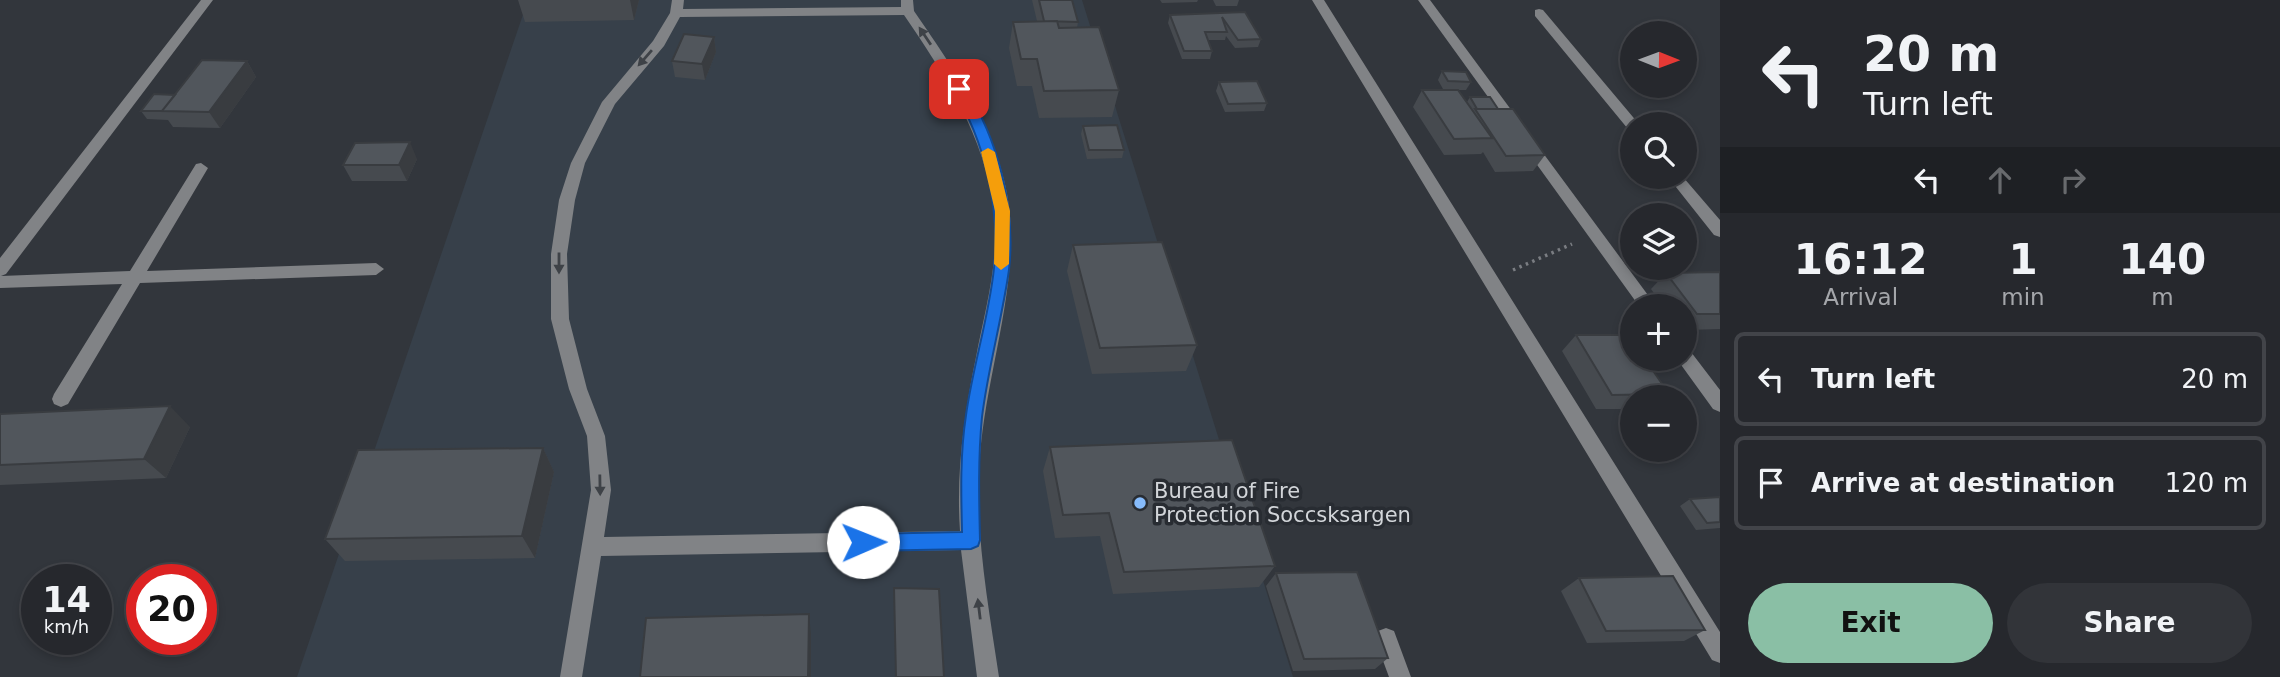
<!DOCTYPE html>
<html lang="en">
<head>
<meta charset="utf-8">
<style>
	body { margin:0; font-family:"DejaVu Sans",sans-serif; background:#323439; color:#f1f3f6; height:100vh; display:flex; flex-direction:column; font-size:26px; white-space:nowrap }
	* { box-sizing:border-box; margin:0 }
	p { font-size:23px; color:#a4a6aa }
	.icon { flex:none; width:38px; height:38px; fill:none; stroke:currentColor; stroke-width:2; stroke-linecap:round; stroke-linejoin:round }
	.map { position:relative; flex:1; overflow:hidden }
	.sheet { display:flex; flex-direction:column; background:#26282d; width:560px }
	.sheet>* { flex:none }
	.guide { background:#26282d; color:#f1f3f6; overflow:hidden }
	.needle { width:46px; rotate:91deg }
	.buttons { position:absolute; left:1620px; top:21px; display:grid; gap:14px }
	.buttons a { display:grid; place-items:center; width:77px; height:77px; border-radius:50%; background:#26282d; box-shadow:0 4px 10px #0003,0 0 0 2px #424449; font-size:35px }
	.speed { position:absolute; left:21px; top:564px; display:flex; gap:14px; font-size:35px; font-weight:700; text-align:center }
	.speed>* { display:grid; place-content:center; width:91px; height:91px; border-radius:50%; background:#26282d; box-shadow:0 4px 10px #0003,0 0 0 2px #424449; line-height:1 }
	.speed small { font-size:18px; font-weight:400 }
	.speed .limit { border:10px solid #d22; background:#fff; color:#111 }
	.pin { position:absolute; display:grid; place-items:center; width:60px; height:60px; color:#fff; margin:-30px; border-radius:14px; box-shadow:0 4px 10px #0006 }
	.me { position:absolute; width:77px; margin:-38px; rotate:89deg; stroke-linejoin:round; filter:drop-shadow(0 0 5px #0008) }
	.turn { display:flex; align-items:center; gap:24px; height:147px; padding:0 28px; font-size:32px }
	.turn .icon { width:91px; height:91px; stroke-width:2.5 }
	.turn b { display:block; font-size:49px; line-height:60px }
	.lanes { display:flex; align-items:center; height:66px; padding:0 28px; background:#0003; justify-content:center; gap:35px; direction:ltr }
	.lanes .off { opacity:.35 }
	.eta { display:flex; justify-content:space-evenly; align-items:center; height:119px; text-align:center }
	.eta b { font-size:42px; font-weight:800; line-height:49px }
	.button { display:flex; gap:14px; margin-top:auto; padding:14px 28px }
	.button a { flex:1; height:80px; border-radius:42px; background:#8abfa5; color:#111; font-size:28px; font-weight:800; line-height:80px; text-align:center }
	.button a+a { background:#323439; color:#f1f3f6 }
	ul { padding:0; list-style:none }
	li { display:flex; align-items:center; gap:21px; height:94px; margin:0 14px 10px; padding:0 14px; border:4px solid #424449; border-radius:10px }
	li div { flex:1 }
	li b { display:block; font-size:26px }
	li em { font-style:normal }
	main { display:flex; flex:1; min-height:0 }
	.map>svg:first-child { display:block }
	.built { fill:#37404a }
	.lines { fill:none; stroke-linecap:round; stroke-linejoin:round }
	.path { stroke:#7a7d82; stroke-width:3.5; stroke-dasharray:2.5 4.5; stroke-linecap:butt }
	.minor { fill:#818386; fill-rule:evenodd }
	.wall { fill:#464a4f }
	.shaded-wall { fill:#393c40 }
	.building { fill:#51565c; stroke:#393c40; stroke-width:2 }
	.oneway { fill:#3e4247 }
	.route { fill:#1a73e8; stroke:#114b97; stroke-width:2 }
	.slow { fill:#f59e0b }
	.poi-dot { fill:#86bbfb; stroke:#282c32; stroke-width:2.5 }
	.labels { text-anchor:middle; stroke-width:7; stroke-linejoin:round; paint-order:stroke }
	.poi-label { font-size:21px; fill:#d2d5d9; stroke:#282c32; text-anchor:start }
</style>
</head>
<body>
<main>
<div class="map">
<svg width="1720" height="677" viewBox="0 0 1720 677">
	<rect width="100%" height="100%" fill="#32363c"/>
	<path class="built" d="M528,0H1082L1293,677H297Z"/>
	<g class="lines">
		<path class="path" d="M1513,270L1572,244"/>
		<path class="minor" d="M201,0H213L6,274L1,276L130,271L196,164L201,163L208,168L147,271L376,263L384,269L376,275L140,283L68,404L61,407L54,404L52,399L54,394L122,284L0,288V258Z
			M672,0H684L683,9L901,7V0H913L914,11C960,78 1012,151 1011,236C1011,315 982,392 979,472C976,541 989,609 999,677H977L961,550L601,556L582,677H560L591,490L587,436L569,389L551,319V254L559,200L571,163L602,102L653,41L670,13ZM904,15C945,75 985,137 994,210C1000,259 985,310 976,357C964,415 956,472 960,531L604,537L611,490L605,436L587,389L569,319L567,254L575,200L585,163L615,104L664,46L680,17Z
			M1312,0H1324L1720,632V663L1712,660Z
			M1418,0H1430L1656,306H1639Z
			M1539,9L1543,10L1638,123L1633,124V130L1628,129L1535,16V10Z
			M1668,177H1683L1720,220V237L1714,235Z
			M1685,350L1691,352L1720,390V412L1713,409L1679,362L1677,359H1685Z
			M1386,628L1394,631L1411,677H1389L1375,639L1378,631Z"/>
	</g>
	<path class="wall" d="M518,0H639L634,20L525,22Z
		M1032,0H1072L1078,22L1077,28L1119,90L1112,117L1039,118L1032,86H1017L1009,48L1013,22L1037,21Z
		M1160,0H1198L1197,2L1162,3Z
		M1213,0H1239L1237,6H1216Z
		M1245,12L1261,39L1258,47L1235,48L1226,36L1225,40H1208L1212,51L1210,59H1182L1168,23L1170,15Z
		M714,37L716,52L705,80L675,77L672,61Z
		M247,61L256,77L220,128L173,127L168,120L147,119L141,111Z
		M1442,71L1471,82L1466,90H1458L1467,102L1470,97L1498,109L1545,155L1533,171L1495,172L1483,152L1481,154L1444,155L1413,107L1422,90H1453L1443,89L1438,80Z
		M1219,82L1267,103L1264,111L1225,112L1216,91Z
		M1083,126L1124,150L1122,158L1087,159L1081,134Z
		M417,159L407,181H352L343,165Z
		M1073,245L1197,345L1186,371L1092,374L1067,271Z
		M1720,272V329L1685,330V306H1663L1651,289L1666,273Z
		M1576,335L1669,394L1665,397H1633V409H1596L1562,351Z
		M0,414L190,427L166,478L0,485Z
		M1050,447L1275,566L1259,587L1113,594L1100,536L1055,538L1043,471Z
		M543,448L554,472L535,558L345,561L325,539Z
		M1720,497V528L1696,530L1680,506L1690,499Z
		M1276,573L1388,658L1375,669L1293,671L1266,586Z
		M1579,578L1705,630L1684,641L1587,643L1561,591Z"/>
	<path class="shaded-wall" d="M630,0H639L634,20Z
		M714,37L716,52L705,80L702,64Z
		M247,61L256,77L220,128L209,112Z
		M410,142L417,159L407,181L399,165Z
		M170,406L190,427L166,478L144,459Z
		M543,448L554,472L535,558L522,536Z
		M809,614L811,634V677H808Z"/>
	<path class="building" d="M1039,0H1072L1078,22L1044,21Z
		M1245,12L1261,39L1238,40L1222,17L1227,32H1205L1212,51H1184L1170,15Z
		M1057,21L1059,28L1099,27L1119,90L1044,91L1037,59H1021L1013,22Z
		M684,34L714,37L702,64L672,61Z
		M202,60L247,61L209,112L162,111Z
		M1442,71L1466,72L1471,82L1448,81Z
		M1257,81L1267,103L1228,104L1219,82Z
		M1422,90H1458L1492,138L1454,139Z
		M154,94L175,95L162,111H141Z
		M1470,97H1490L1498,109H1477Z
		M1475,109H1513L1545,155L1506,156Z
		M1117,125L1124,150H1089L1083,126Z
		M410,142L399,165H343L355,143Z
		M1162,242L1197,345L1100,348L1073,245Z
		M1720,272V314H1697L1666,273Z
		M1576,335H1630L1633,340V359H1645L1669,394L1612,395Z
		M170,406L144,459L0,465V414Z
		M1232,440L1275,566L1124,572L1109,513L1063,515L1050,447Z
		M543,448L522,536L325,539L358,450Z
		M1720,497V522L1707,523L1690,499Z
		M1357,572L1388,658L1304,659L1276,573Z
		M1673,576L1705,630L1606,631L1579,578Z
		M894,588L939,589L944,677H896Z
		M809,614L808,677H640L646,618Z"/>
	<defs><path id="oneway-solid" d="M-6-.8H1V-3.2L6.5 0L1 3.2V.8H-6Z" transform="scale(1.75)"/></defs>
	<g class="oneway">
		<use href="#oneway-solid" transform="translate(925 36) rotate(-124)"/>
		<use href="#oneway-solid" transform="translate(645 58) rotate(131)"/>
		<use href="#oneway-solid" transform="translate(559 263) rotate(90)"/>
		<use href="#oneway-solid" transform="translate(600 485) rotate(89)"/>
		<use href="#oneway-solid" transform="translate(979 609) rotate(-97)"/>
	</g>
	<path class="route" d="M959,85L964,86C998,139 1016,207 1009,270C1002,319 988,368 982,417C978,458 979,499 980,540L978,546L971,549L863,551L856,548L853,542L856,536L863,534L962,532C961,492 960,454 966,415C973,365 989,317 994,268C1000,206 985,142 953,89Z"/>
	<path class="slow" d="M988,148L995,152L1010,211L1009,264L1001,270L994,264L995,211L981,152Z"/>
	<circle class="poi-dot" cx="1140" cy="503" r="7"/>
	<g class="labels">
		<g class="poi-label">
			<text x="1154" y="498">Bureau of Fire<tspan x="1154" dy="24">Protection Soccsksargen</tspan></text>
		</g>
	</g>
</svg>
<div class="buttons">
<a><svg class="needle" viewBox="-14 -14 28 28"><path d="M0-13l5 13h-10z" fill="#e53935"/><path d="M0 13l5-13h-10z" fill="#a4a6aa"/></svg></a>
<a><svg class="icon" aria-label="search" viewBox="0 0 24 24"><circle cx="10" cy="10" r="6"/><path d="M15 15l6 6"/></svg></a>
<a><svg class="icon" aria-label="layers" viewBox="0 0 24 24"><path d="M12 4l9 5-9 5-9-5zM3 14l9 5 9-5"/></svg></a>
<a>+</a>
<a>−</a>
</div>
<div class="speed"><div>14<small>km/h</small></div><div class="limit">20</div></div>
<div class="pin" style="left:959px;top:89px;background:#d93025"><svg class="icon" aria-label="arrive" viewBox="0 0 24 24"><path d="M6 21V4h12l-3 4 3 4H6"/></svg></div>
<svg class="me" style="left:863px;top:542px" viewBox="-20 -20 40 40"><circle r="19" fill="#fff"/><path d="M0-13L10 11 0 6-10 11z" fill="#1a73e8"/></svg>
</div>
<section class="sheet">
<div class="guide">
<div class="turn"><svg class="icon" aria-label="left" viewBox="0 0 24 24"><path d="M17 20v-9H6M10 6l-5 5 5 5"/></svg><div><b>20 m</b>Turn left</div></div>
<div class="lanes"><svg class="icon" aria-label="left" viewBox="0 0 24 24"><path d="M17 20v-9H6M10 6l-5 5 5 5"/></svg><svg class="icon off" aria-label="ahead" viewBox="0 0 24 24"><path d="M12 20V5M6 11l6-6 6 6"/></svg><svg class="icon off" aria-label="right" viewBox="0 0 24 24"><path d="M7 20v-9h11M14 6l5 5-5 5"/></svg></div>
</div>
<div class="eta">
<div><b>16:12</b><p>Arrival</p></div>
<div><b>1</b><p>min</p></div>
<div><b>140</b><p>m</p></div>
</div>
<ul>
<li><svg class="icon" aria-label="left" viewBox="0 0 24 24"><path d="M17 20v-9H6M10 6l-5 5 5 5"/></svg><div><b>Turn left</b></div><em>20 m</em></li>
<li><svg class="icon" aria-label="arrive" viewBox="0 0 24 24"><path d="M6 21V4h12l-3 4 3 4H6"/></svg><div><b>Arrive at destination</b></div><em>120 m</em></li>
</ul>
<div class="button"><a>Exit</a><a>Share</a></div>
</section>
</main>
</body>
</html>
